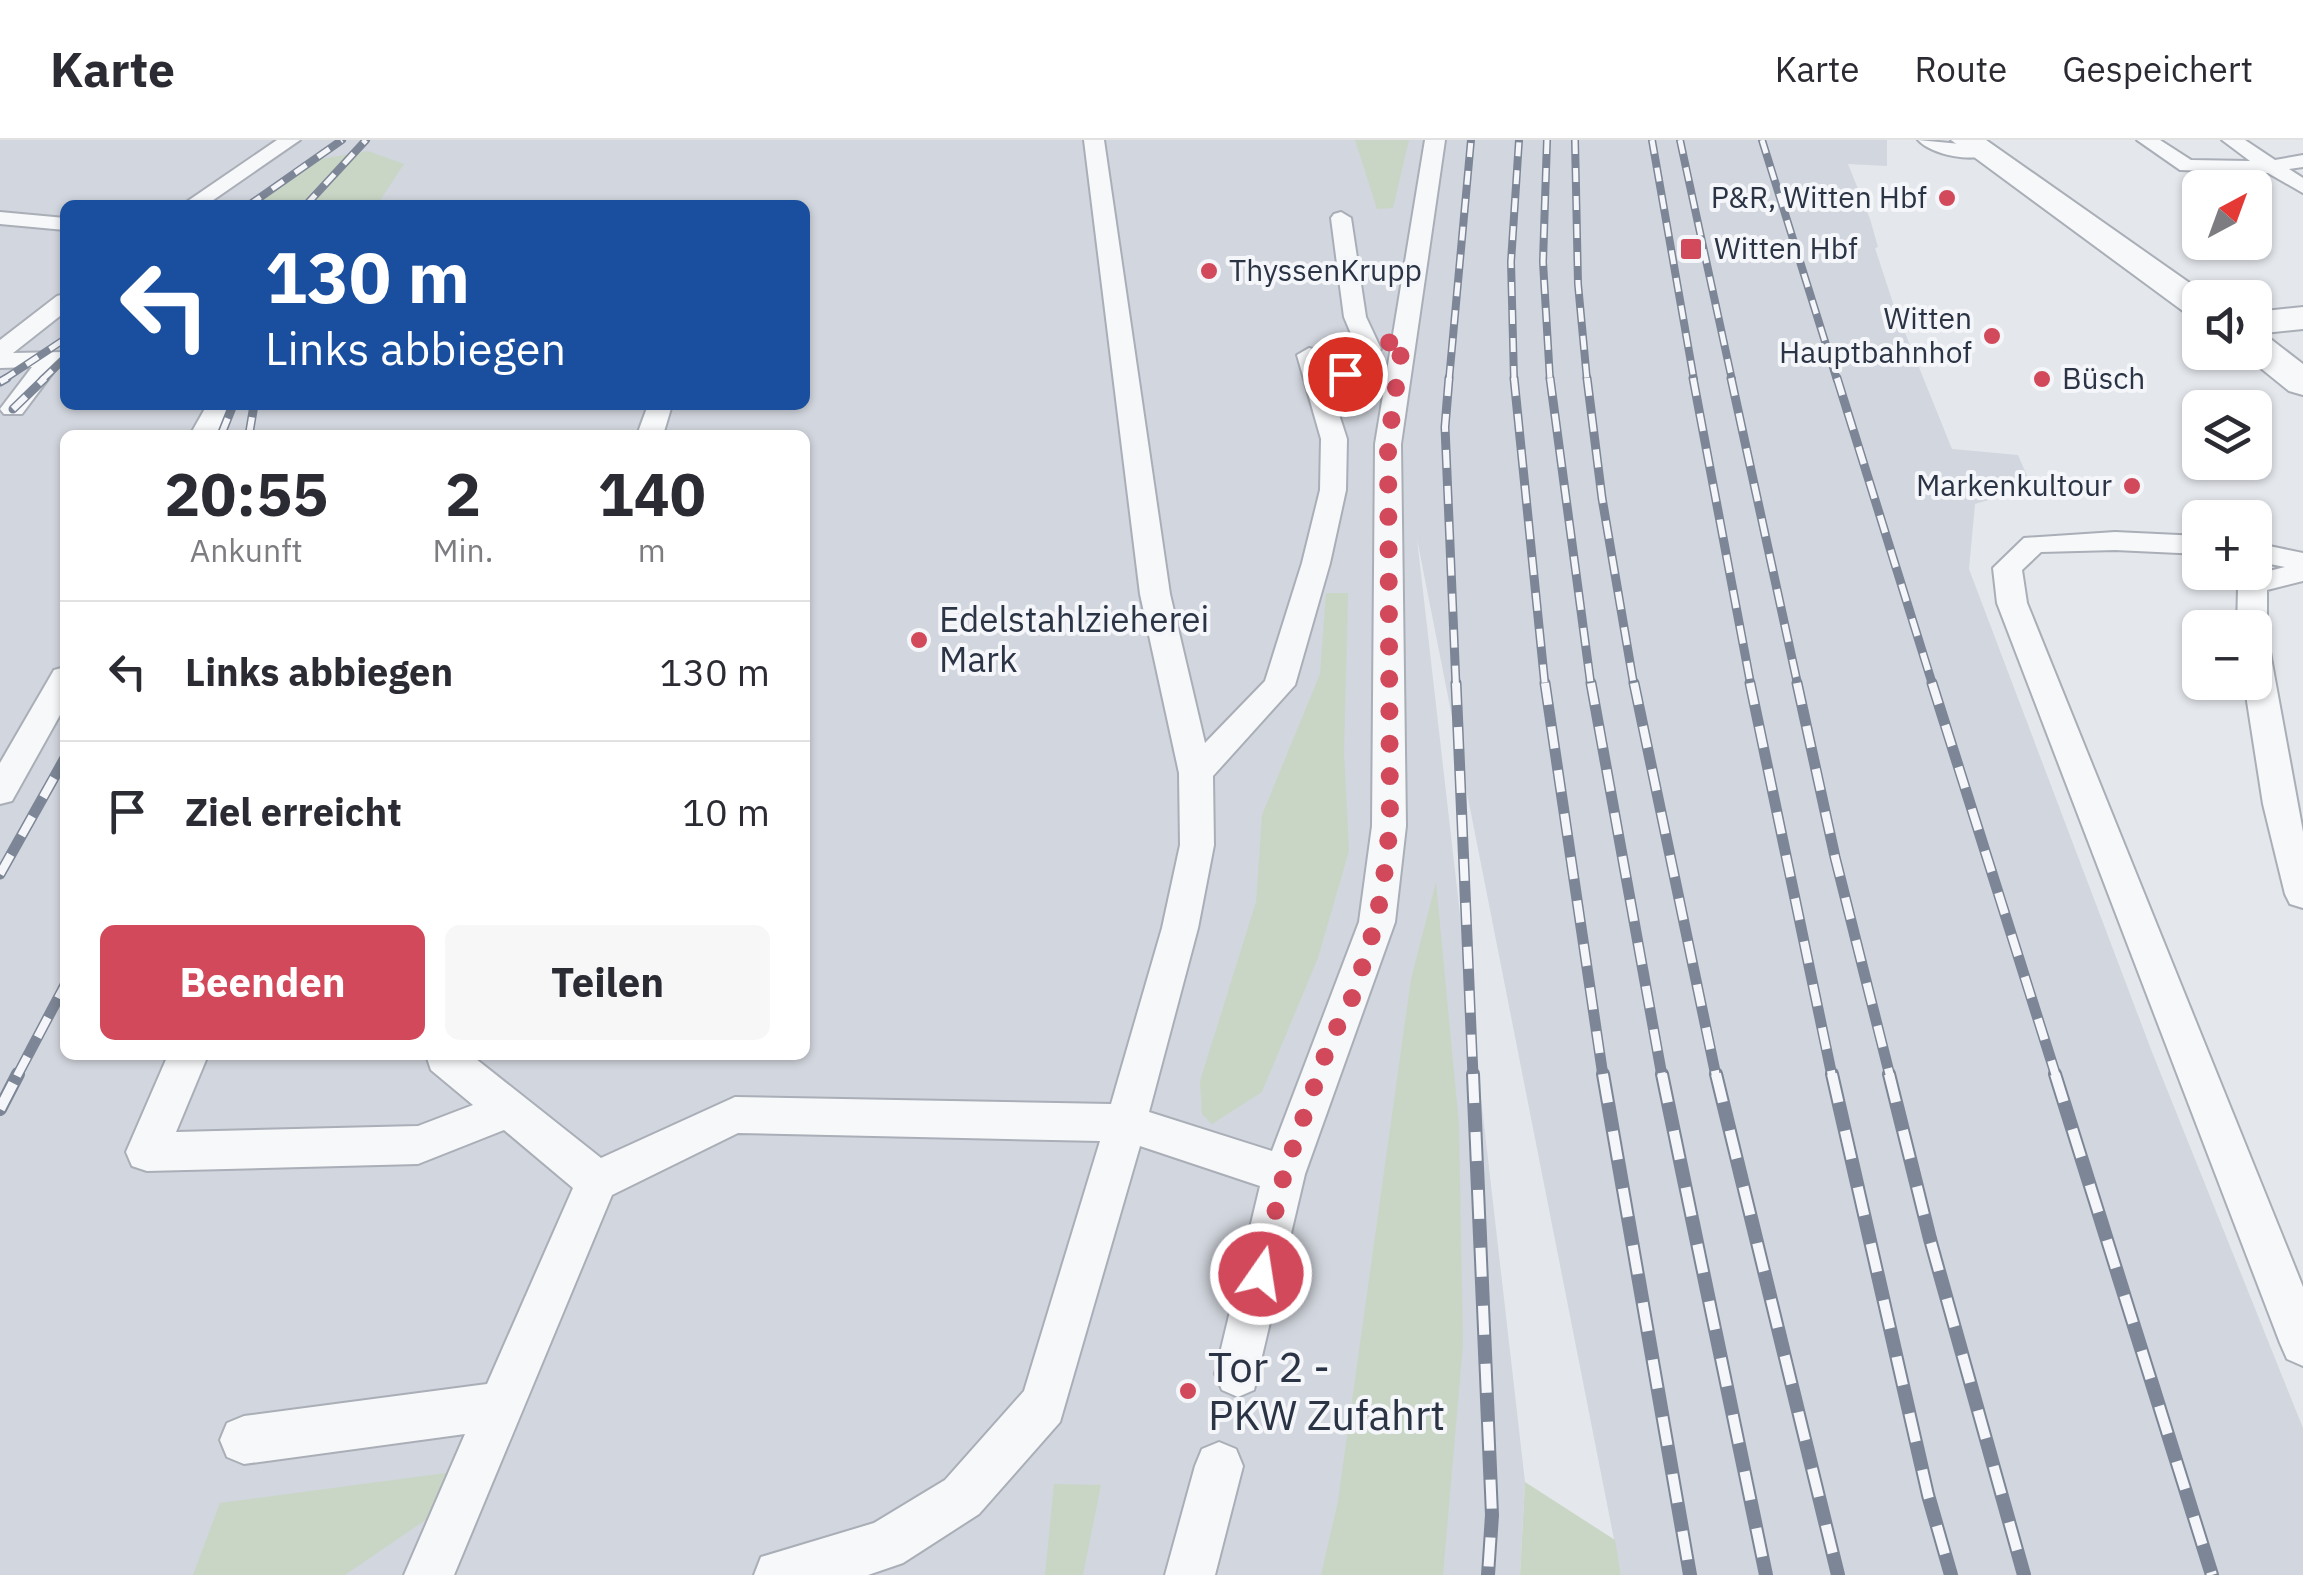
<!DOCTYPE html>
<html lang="de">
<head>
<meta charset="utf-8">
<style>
	body { margin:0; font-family:"IBM Plex Sans",sans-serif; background:#f7f7f7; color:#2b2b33; height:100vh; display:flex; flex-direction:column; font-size:38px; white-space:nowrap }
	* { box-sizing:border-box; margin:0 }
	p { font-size:32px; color:#7c7c81 }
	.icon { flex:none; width:55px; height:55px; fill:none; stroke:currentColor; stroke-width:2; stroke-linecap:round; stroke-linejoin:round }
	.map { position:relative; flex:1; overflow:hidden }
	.side { position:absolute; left:60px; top:290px; width:750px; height:630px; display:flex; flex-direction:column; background:#fff; border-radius:15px; box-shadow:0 2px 8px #0004 }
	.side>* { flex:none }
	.banner { position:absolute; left:60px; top:60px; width:750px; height:210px; border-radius:15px; box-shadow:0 2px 8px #0004; background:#1a4fa0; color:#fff; overflow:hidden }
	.needle { width:65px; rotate:41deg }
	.fabs { position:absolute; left:2182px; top:30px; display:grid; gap:20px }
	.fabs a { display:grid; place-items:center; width:90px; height:90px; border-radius:15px; background:#fff; box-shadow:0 2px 8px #0004; font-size:50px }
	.pin { position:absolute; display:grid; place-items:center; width:85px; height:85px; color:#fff; margin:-42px; border:5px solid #fff; border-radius:50%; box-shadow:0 2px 10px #0007 }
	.me { position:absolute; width:110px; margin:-55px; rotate:13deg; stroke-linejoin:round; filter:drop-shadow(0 0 8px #0008) }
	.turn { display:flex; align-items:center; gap:35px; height:210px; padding:0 40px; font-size:45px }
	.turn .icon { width:130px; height:130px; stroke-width:2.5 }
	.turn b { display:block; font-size:70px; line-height:85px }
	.eta { display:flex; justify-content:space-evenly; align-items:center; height:170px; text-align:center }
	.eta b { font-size:60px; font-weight:700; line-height:70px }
	.button { display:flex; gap:20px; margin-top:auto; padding:20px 40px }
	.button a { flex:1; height:115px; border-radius:15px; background:#d1495b; color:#fff; font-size:40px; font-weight:700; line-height:115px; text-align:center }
	.button a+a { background:#f7f7f7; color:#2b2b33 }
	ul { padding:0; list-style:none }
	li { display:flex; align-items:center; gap:30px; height:140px; padding:0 40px; border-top:2px solid #e1e1e2 }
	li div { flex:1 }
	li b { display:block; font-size:38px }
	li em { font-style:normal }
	header { display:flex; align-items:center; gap:60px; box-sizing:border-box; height:140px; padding:0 50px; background:#fff; border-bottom:2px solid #e1e1e2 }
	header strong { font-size:48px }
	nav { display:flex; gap:55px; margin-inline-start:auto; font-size:35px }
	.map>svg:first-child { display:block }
	.built { fill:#d2d6de; fill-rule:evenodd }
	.green { fill:#c9d6c5 }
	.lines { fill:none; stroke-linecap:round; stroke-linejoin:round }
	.service-casing { stroke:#a9aeb7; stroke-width:4 }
	.minor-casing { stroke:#a9aeb7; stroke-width:4 }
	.tertiary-casing { stroke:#a9aeb7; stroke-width:4 }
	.service { fill:#f7f8fa; fill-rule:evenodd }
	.minor { fill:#f7f8fa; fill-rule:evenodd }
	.tertiary { fill:#f7f8fa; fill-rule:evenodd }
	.rail-far3-casing { stroke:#7d8696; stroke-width:8 }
	.rail-far2-casing { stroke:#7d8696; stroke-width:9 }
	.rail-far1-casing { stroke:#7d8696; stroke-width:11 }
	.rail-casing { stroke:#7d8696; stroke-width:14 }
	.rail-far3 { stroke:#f4f6f9; stroke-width:5; stroke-dasharray:14; stroke-linecap:butt }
	.rail-far2 { stroke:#f4f6f9; stroke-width:6; stroke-dasharray:18; stroke-linecap:butt }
	.rail-far1 { stroke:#f4f6f9; stroke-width:8; stroke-dasharray:22; stroke-linecap:butt }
	.rail { stroke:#f4f6f9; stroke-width:10; stroke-dasharray:29; stroke-linecap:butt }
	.route { stroke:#d1495b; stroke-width:18; stroke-dasharray:0 32.4 }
	.poi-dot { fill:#d1495b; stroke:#f4f6f9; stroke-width:4 }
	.labels { text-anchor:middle; stroke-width:8; stroke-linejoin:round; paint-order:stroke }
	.far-poi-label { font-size:30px; fill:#2b3445; stroke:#f4f6f9; text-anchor:end }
	.poi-label { font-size:35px; fill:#2b3445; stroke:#f4f6f9; text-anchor:start }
	.near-poi-label { font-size:42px; fill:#2b3445; stroke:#f4f6f9; text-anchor:start }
</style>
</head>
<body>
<header>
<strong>Karte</strong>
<nav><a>Karte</a><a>Route</a><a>Gespeichert</a></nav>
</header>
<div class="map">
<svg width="2303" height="1435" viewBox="0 0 2303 1435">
	<rect width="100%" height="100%" fill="#e4e7ec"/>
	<path class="built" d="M0,0H1887V26L1848,24L1870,79L1878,107L1875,108L1893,163L1952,309L2018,315L2032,347L1975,364L1969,429L2152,912L2303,1288V1435H1621L1417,399L1525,1342L1520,1435H0ZM65,65H805V265H65ZM65,295H805V915H65Z"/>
	<path class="green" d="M1355,0H1409L1393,68L1377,69Z
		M368,11L404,24L377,65H254L321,19Z
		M1326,453H1348L1344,612L1349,711L1318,818L1262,952L1212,984L1202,974L1200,941L1256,762L1262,675L1320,534Z
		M1436,742L1459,985L1463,1204L1443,1435H1321L1338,1361L1411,839Z
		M446,1333L453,1349L443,1368L345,1435H193L220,1363Z
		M1525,1342L1615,1400L1621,1435H1520Z
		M1054,1344L1101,1345L1083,1435H1045Z"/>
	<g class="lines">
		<g class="service-casing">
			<path id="service" d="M277,0H300L206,65H182Z
				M1084,0H1104L1170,454L1205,603L1265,541L1302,423L1320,350L1321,299L1297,215L1309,208L1317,210L1328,237L1357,208L1344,177L1331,78L1334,74L1341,72L1351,78L1366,177L1381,209L1334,259L1347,299L1346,350L1330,423L1295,545L1213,636L1214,705L1198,788L1149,972L1272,1011L1359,782L1372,686L1375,304L1425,0H1445L1401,304L1406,686L1395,782L1305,1034L1254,1250L1238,1257L1222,1250L1215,1234L1260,1046L1140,1006L1060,1282L979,1374L903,1423L868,1435H754L761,1417L874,1383L945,1340L1024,1251L1100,1001L738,993L612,1055L454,1435H404L465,1294L244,1324L227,1317L220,1300L227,1283L244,1276L487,1244L573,1048L504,990L418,1024L147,1031L132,1026L126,1012L168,915H208L176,992L418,986L473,965L431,930L426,915H471L601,1018L735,957L1111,964L1162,788L1180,705L1179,633L1140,454Z
				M1918,0L1981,6L1991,12C1975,24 1932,15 1918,0Z
				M2137,0H2160L2191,20L2250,21L2222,0H2245L2275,20L2303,15V27L2289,29L2303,38V53L2268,33L2180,30Z
				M0,72L65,78V90L0,84Z
				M65,154V172L13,213L65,212V226H58L22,274H4L0,269L32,227L0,228V200L57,156Z
				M207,265H231L216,295H190Z
				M648,265H672L663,295H637Z
				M2115,392L2200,396V414L2115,410L2041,412L2022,430L2027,463L2303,1147V1226L2287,1219L2280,1203L1997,463L1993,428L2024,398Z
				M2255,403L2303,413V441L2267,450V488L2255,497V488H2237L2238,448L2217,432L2257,434L2285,427L2255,421Z
				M2255,502L2266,505L2270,512L2303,692V768L2290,764L2285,754L2263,664L2244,542H2255Z
				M65,527V566L12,661L0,664V623L54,530Z
				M1219,1302L1236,1309L1243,1326L1215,1435H1165L1195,1326L1202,1309Z"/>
		</g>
		<g class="minor-casing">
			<path id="minor" d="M2303,167V189L2255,194V172Z"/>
		</g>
		<g class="tertiary-casing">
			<path id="tertiary" d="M1951,0H1986L2211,158H2200V177L2187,174Z
				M2255,194L2268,197L2303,224V255L2289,251L2242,213L2255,212Z"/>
		</g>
		<use href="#service" class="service"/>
		<use href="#minor" class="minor"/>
		<use href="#tertiary" class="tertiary"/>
		<g class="rail-far3-casing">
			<path id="rail-far3" d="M1547,0L1543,122L1550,240
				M1575,0L1578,144L1587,240
				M1652,0L1694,240
				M1680,0L1732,240
				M1762,0L1837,240
				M249,65L342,0
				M306,65L366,0
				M3,240L65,199
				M42,240L65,218
				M1449,240L1471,0
				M1514,240L1511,122L1519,0"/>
		</g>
		<g class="rail-far2-casing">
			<path id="rail-far2" d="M1449,238L1445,287L1456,546
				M1514,238L1545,546
				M1550,238L1591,546
				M1587,238L1602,358L1634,546
				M1693,238L1751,546
				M1731,238L1798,546
				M1837,238L1933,546
				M0,242L7,238
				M13,269L45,238
				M221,295L233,265
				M249,295L254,265"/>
		</g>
		<g class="rail-far1-casing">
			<path id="rail-far1" d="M1456,543L1473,936
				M1545,543L1603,936
				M1591,543L1662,936
				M1634,543L1716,936
				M1750,543L1832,936
				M1797,543L1835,717L1890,936
				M1932,543L2056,936
				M0,734L65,618
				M17,936L65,845"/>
		</g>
		<g class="rail-casing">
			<path id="rail" d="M1473,934L1492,1375L1488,1435
				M1603,934L1690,1435
				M1662,934L1766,1435
				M1716,934L1838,1435
				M1832,934L1928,1355L1951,1435
				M1889,934L1930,1099L2024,1435
				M2055,934L2212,1435
				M0,969L18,934"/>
		</g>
		<use href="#rail-far3" class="rail-far3"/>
		<use href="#rail-far2" class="rail-far2"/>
		<use href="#rail-far1" class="rail-far1"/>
		<use href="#rail" class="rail"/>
	</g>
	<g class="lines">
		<path class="route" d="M1261,1134L1284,1034L1330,901L1354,854L1376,782L1384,737L1390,686L1388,304L1403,198L1369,209L1345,234"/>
	</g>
	<g class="poi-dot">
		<circle cx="1947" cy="58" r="10"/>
		<rect x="1679" y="97" width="24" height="24" rx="5"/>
		<circle cx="1209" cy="131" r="10"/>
		<circle cx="1992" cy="196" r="10"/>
		<circle cx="2042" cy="239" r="10"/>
		<circle cx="2132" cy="346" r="10"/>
		<circle cx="919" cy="500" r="10"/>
		<circle cx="1188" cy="1251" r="10"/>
	</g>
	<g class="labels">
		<g class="far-poi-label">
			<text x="1927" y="68">P&amp;R, Witten Hbf</text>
			<text x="1714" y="119" text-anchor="start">Witten Hbf</text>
			<text x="1229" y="141" text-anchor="start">ThyssenKrupp</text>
			<text x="1972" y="189">Witten<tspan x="1972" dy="34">Hauptbahnhof</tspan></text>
			<text x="2062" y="249" text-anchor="start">Büsch</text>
			<text x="2112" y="356">Markenkultour</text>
		</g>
		<g class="poi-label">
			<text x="939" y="492">Edelstahlzieherei<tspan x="939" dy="40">Mark</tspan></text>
		</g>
		<g class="near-poi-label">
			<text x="1208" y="1242">Tor 2 -<tspan x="1208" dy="48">PKW Zufahrt</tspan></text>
		</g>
	</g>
</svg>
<div class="fabs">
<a><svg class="needle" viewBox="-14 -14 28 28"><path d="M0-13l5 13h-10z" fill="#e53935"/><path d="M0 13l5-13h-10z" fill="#7c7c81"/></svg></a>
<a><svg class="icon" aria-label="sound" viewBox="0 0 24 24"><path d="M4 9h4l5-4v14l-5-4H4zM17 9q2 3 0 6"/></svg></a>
<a><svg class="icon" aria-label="layers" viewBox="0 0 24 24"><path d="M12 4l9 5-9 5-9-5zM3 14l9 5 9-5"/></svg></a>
<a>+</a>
<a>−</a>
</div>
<div class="pin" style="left:1345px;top:234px;background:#d93025"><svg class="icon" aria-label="arrive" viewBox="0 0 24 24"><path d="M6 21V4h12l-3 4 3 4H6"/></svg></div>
<svg class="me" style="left:1261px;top:1134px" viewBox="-20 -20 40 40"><circle r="17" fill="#d1495b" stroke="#fff" stroke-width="3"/><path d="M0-11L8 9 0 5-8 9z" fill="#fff"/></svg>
<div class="banner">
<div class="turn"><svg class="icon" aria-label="left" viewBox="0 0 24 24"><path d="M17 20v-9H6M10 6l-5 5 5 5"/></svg><div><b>130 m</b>Links abbiegen</div></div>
</div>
<section class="side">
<div class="eta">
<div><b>20:55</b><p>Ankunft</p></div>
<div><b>2</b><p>Min.</p></div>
<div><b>140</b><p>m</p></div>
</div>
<ul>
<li><svg class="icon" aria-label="left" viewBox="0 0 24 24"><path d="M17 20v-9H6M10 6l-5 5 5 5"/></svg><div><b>Links abbiegen</b></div><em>130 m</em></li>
<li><svg class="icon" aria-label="arrive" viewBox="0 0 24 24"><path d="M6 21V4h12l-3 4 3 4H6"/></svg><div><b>Ziel erreicht</b></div><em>10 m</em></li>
</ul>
<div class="button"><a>Beenden</a><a>Teilen</a></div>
</section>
</div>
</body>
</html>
